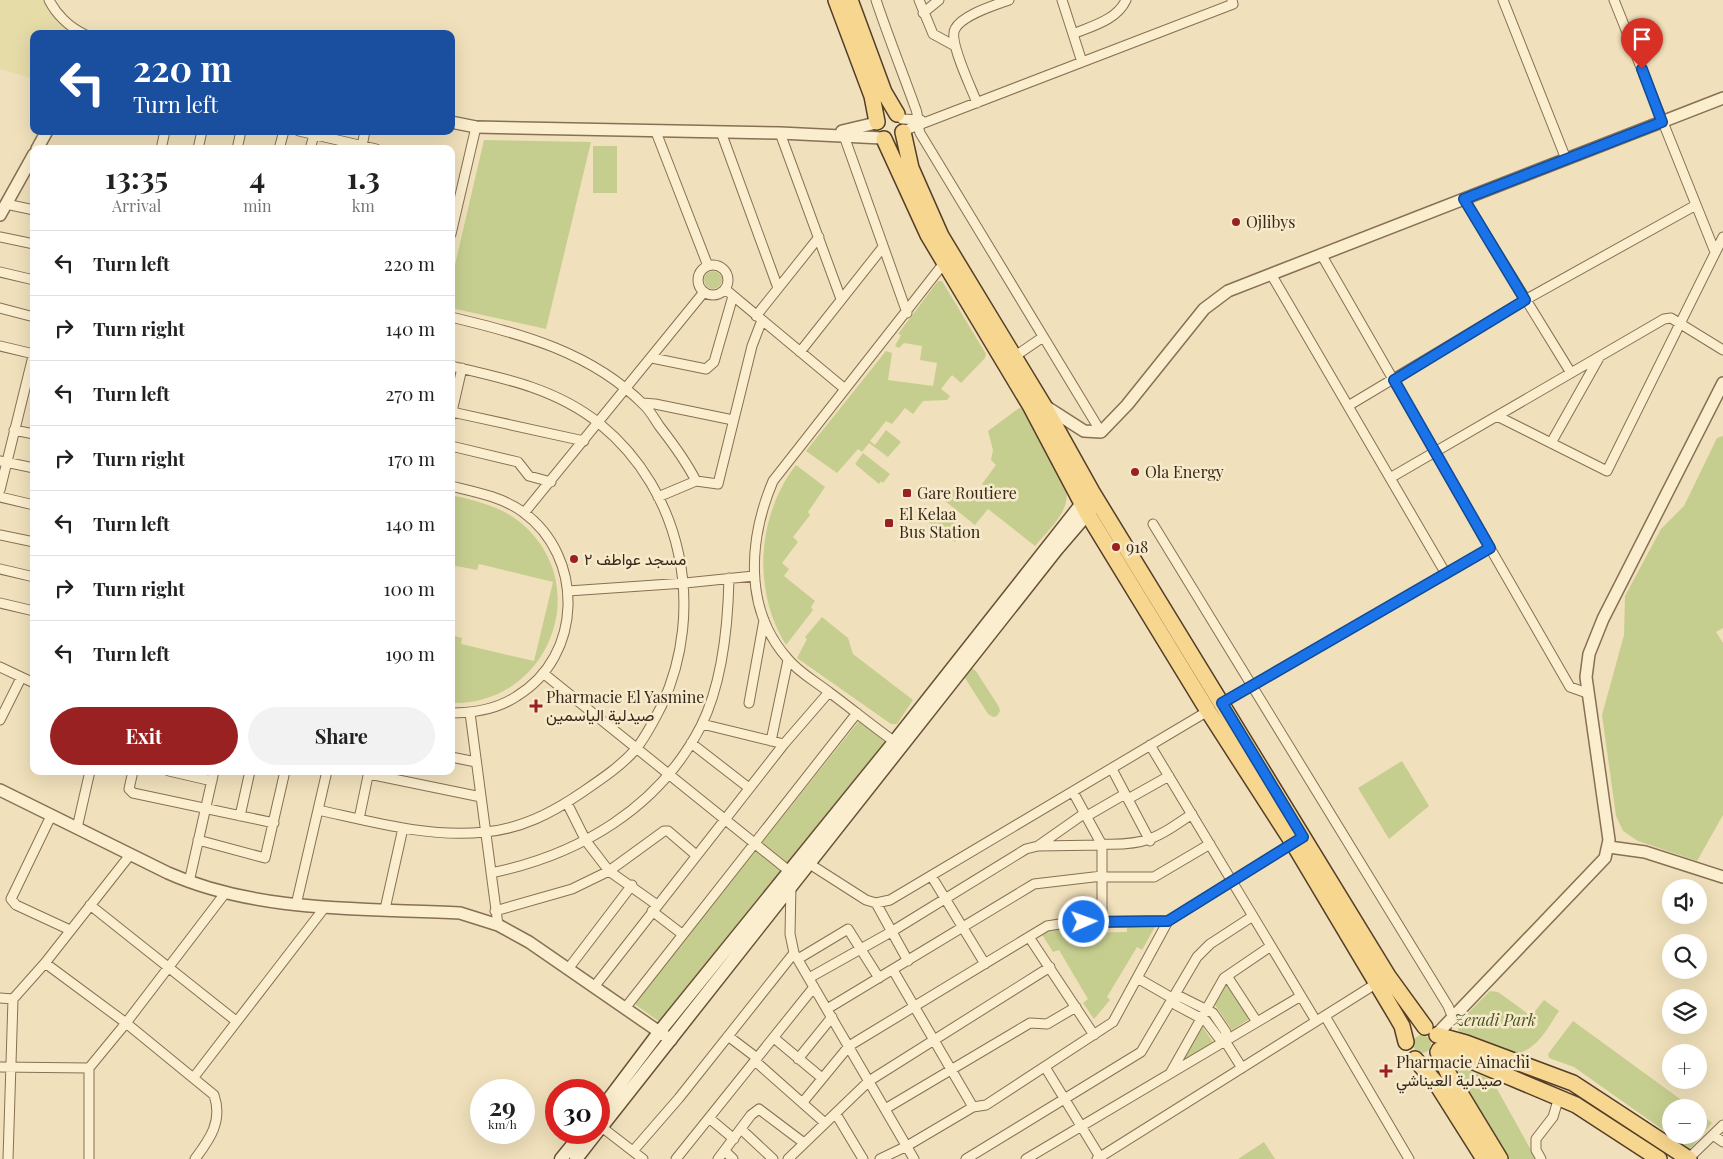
<!DOCTYPE html>
<html lang="en">
<head>
<meta charset="utf-8">
<style>
	body { margin:0; font-family:"Playfair Display",Vazirmatn,serif; background:#f2f2f2; color:#222; height:100vh; display:flex; flex-direction:column; font-size:19px; white-space:nowrap }
	* { box-sizing:border-box; margin:0 }
	p { font-size:16px; color:#767676 }
	.icon { flex:none; width:28px; height:28px; fill:none; stroke:currentColor; stroke-width:2; stroke-linecap:round; stroke-linejoin:round }
	.map { position:relative; flex:1; overflow:hidden }
	.details { position:absolute; left:30px; top:145px; width:425px; height:630px; display:flex; flex-direction:column; background:#fff; border-radius:10px; box-shadow:0 5px 20px #0002 }
	.details>* { flex:none }
	.banner { position:absolute; left:30px; top:30px; width:425px; height:105px; border-radius:10px; box-shadow:0 5px 20px #0002; background:#1a4fa0; color:#fff; overflow:hidden }
	.controls { position:absolute; left:1662px; top:879px; display:grid; gap:10px }
	.controls a { display:grid; place-items:center; width:45px; height:45px; border-radius:50%; background:#fff; box-shadow:0 5px 20px #0002; font-size:25px }
	.speed { position:absolute; left:470px; top:1079px; display:flex; gap:10px; font-size:25px; font-weight:700; text-align:center }
	.speed>* { display:grid; place-content:center; width:65px; height:65px; border-radius:50%; background:#fff; box-shadow:0 5px 20px #0002; line-height:1 }
	.speed small { font-size:12px; font-weight:400 }
	.speed .limit { border:8px solid #d22; background:#fff; color:#111 }
	.pin { position:absolute; display:grid; place-items:center; width:42px; height:42px; color:#fff; margin:-51px -21px; border-radius:50% 50% 50% 0; rotate:-45deg; box-shadow:0 0 5px #0007 }
	.pin .icon { rotate:45deg }
	.me { position:absolute; width:55px; margin:-28px; rotate:88deg; stroke-linejoin:round; filter:drop-shadow(0 0 4px #0008) }
	.turn { display:flex; align-items:center; gap:18px; height:105px; padding:0 20px; font-size:22px }
	.turn .icon { width:65px; height:65px; stroke-width:2.5 }
	.turn b { display:block; font-size:35px; line-height:42px }
	.eta { display:flex; justify-content:space-evenly; align-items:center; height:85px; text-align:center }
	.eta b { font-size:30px; font-weight:700; line-height:35px }
	.cta { display:flex; gap:10px; margin-top:auto; padding:10px 20px }
	.cta a { flex:1; height:58px; border-radius:30px; background:#992121; color:#fff; font-size:20px; font-weight:700; line-height:58px; text-align:center }
	.cta a+a { background:#f2f2f2; color:#222 }
	ul { padding:0; list-style:none }
	li { display:flex; align-items:center; gap:15px; height:65px; padding:0 20px; border-top:1px solid #e0e0e0 }
	li div { flex:1 }
	li b { display:block; font-size:19px }
	li em { font-style:normal }
	.map>svg:first-child { display:block }
	.farmland { fill:#e6dca8 }
	.green { fill:#c6ce8f }
	.lines { fill:none; stroke-linecap:round; stroke-linejoin:round }
	.minor-casing { stroke:#877054; stroke-width:11 }
	.tertiary-casing { stroke:#877054; stroke-width:14 }
	.secondary-casing { stroke:#695138; stroke-width:15 }
	.primary-casing { stroke:#543e29; stroke-width:18 }
	.minor { stroke:#fbeece; stroke-width:9 }
	.tertiary { stroke:#fbeece; stroke-width:11 }
	.secondary { stroke:#fbeece; stroke-width:12 }
	.primary { stroke:#f7d78f; stroke-width:15 }
	.route-casing { stroke:#114b97; stroke-width:12 }
	.route { stroke:#1a73e8; stroke-width:9 }
	.poi-dot { fill:#992121; stroke:#f7eacb; stroke-width:2 }
	.labels { text-anchor:middle; stroke-width:5; stroke-linejoin:round; paint-order:stroke }
	.poi-label { font-size:16px; fill:#36281a; stroke:#f7eacb; text-anchor:start }
	.park-label { font-size:16px; font-style:italic; fill:#46531f; stroke:#f7eacb }
</style>
</head>
<body>
<div class="map">
<svg width="1723" height="1159" viewBox="0 0 1723 1159">
	<rect width="100%" height="100%" fill="#f0e0bb"/>
	<path class="farmland" d="M0,0H43L76,34H34V79L0,69Z"/>
	<path class="green" d="M484,140L591,142L546,329L451,308V282Z
		M593,146H617V193H593Z
		M704 280a9 9 0 1 1 18 0a9 9 0 1 1-18 0Z
		M938,281H942L986,354L985,358L961,383L952,375L941,389L950,396L947,400L923,401L913,414L905,408L892,424L886,421L870,441L875,445L886,430L901,442L888,457L869,443L862,452L858,449L837,473L806,451L886,351L892,353L888,380L933,386L937,363L920,360L922,346L904,343L899,348L895,346L901,335L898,334Z
		M1019,408L1022,409L1066,490C1071,511 1048,530 1035,546L988,509L975,525L945,501L957,485L981,499L989,489L982,484L996,465L991,460L993,450L988,431Z
		M1723,436V628L1716,632L1723,643V815L1697,861L1638,841L1623,831L1616,816L1602,715L1624,635L1625,596L1661,529L1684,506L1717,438Z
		M863,453L890,474L883,483L881,481L879,484L855,464Z
		M796,465L825,487L808,512L810,515L793,537L798,542L782,563L789,569L784,576L815,601L811,607L813,610L786,645C752,591 757,515 796,465Z
		M451,495C476,501 501,506 521,523C596,586 548,706 451,703V635L462,638L461,644L534,661L553,582L479,564L477,570L451,565Z
		M935,509L964,531L955,542L926,520Z
		M822,617L848,638L853,654L913,700L897,724H891L797,658L807,639L805,637Z
		M971,668L976,671L999,707L1000,711L997,716L993,717L988,714L965,678Z
		M859,721L885,742L663,1021L657,1020L636,1005V1000Z
		M1402,761L1429,806L1389,839L1358,788Z
		M1156,925L1142,950L1137,947L1107,997L1110,1000L1094,1019L1083,1003L1088,999L1059,950L1053,952L1041,933L1051,928L1070,927V933L1127,932V926Z
		M1228,981L1251,1018L1232,1030L1215,1005Z
		M1490,991L1498,992L1531,1016L1544,1000L1559,1011C1548,1027 1534,1056 1511,1053L1461,1034L1458,1029L1460,1021Z
		M1573,1021L1691,1107L1671,1108V1135H1699V1113L1712,1123L1690,1149L1574,1067L1549,1058L1548,1054Z
		M1202,1026L1213,1042L1184,1059Z
		M1413 1044a9 9 0 1 1 18 0a9 9 0 1 1-18 0Z
		M1456,1065L1492,1080L1536,1159H1507L1453,1069Z
		M1264,1142L1275,1159H1238Z"/>
	<g class="lines">
		<g class="minor-casing">
			<path id="minor" d="M49,0C56,14 69,27 84,34
				M876,0C888,36 902,71 915,107C919,115 917,124 920,133L1101,432
				M919,0L933,34L955,46
				M1062,0L1082,62
				M1503,0L1566,159
				M1614,0L1715,252
				M923,13L939,0
				M1073,34C1092,26 1117,20 1126,0
				M977,103C972,89 948,41 955,29C962,15 995,5 1009,0
				M902,119L921,120
				M299,131L376,149
				M903,131L1233,4L1232,0
				M656,132L708,266
				M721,132L778,288
				M780,133L841,299
				M844,136L907,313
				M362,146L365,131
				M161,149L165,131
				M198,149L202,131
				M237,149L241,131
				M279,149L284,131
				M310,149L314,135
				M1464,199L1571,373
				M6,204L34,210
				M451,234L476,127
				M0,237L34,244
				M1321,254L1570,687L1587,693
				M698 280a15 15 0 1 1 30 0a15 15 0 1 1-30 0Z
				M0,272L34,280
				M1271,274L1446,574
				M725,289L845,389
				M0,308L34,317
				M756,316L819,237
				M451,317C522,334 592,352 645,406C651,412 655,420 660,427C674,445 686,461 696,481
				M0,346L34,354
				M800,352L883,247
				M652,358L706,369L714,362L733,296
				M1011,359L1043,337
				M642,403L655,404L733,420
				M1348,406L1525,300L1696,205
				M452,412L584,441
				M451,416L462,368
				M1497,416L1607,471L1723,237
				M14,430L34,434
				M1551,443L1600,356
				M451,446L518,462L529,476L551,482
				M0,461L34,468
				M1390,478L1664,319L1671,318L1723,350
				M451,486C476,492 502,497 523,512C585,557 583,656 517,696C498,709 474,713 451,713
				M0,490L34,352
				M0,497L34,505
				M658,497L696,481L718,484L752,346L762,320
				M524,513L704,292
				M1153,524L1448,1006L1453,1018
				M0,535L34,542
				M0,569L34,577
				M568,591L685,583L754,576
				M0,603L34,611
				M0,667L34,683
				M543,673L789,871
				M749,703L764,620
				M1222,703L1490,548
				M470,713L498,925
				M0,720L21,678
				M702,724L784,744
				M771,741L788,660
				M691,743L749,788
				M899,745C875,728 852,709 829,692C815,681 798,672 787,658C743,608 749,538 773,481L944,263
				M1150,745L1316,1021
				M451,757L476,762
				M1112,769L1150,841
				M133,771L129,789L133,793L274,823
				M169,771L212,781
				M369,774L481,797
				M1073,792L1102,845V922
				M1128,799L1169,776
				M567,803L586,841L609,871L657,905
				M318,810C373,822 429,838 485,832C521,829 552,813 581,793C600,780 620,767 635,750C646,737 654,720 662,705C706,609 683,492 600,424C557,389 504,378 451,366
				M51,816L11,899L16,905L70,930
				M240,816L250,771
				M1087,816L1125,794
				M359,819L369,771
				M77,828L90,771
				M198,840L265,858L285,771
				M1101,844C1145,846 1157,838 1192,814
				M1038,846L1085,813
				M805,861L866,900L876,903L890,900L1208,711
				M491,873C579,855 659,808 701,726C723,682 728,626 729,578
				M932,877L985,964
				M1102,877H1154L1210,844
				M189,882L214,771
				M791,885L790,934L794,953L914,1159
				M876,903L908,961
				M90,905L236,1021
				M296,905L327,771
				M385,909L403,828
				M495,911L572,889L609,871L664,831H668L696,855
				M652,911L682,934
				M1029,937L1094,1035
				M798,959L848,929L879,978
				M45,963L126,1023L214,1095C223,1121 210,1139 195,1159
				M568,969L632,885
				M893,970L973,1107
				M1227,976L1257,1022
				M809,978L891,932L1026,849L1038,846L1102,845
				M1139,979L1172,998L1181,997L1213,1013L1226,1032L1225,1041
				M594,987L784,744L829,692
				M0,998L13,999L45,963L130,855
				M1172,998L1176,1005L1206,1021L1218,1037L1225,1041L1242,1068
				M626,1007L857,713
				M827,1009L1034,884L1102,876
				M1325,1016L1409,1159
				M728,1036L757,1058
				M774,1038L822,1078
				M798,1059L832,1017
				M755,1061L825,1123
				M0,1067L89,1068L126,1023L226,892
				M1045,1067L1100,1157
				M1171,1072L1224,978L1271,946
				M194,1077L325,907
				M803,1102L849,1046L1047,926L1066,923L1168,921
				M885,1109L1030,1023L1047,1024L1076,1007
				M836,1114L863,1159
				M709,1118L734,1139
				M599,1125L643,1159
				M742,1130L773,1159
				M1713,1135L1723,1142
				M633,1151L679,1098L794,953
				M725,1151L733,1159
				M8,1159L13,999
				M89,1159V1068
				M676,1159L814,987
				M718,1159L751,1115L759,1109L804,1143
				M788,1159L869,1081L1050,967
				M880,1159L907,1146L973,1107L986,1105L1113,1022L1168,921L1296,841
				M966,1159L1141,1052L1197,957L1210,944L1253,916
				M1026,1159L1301,996
				M1097,1159L1377,983
				M1541,1159L1536,1150V1139L1553,1117L1559,1097
				M1688,1159L1723,1125"/>
		</g>
		<g class="tertiary-casing">
			<path id="tertiary" d="M451,122L476,127L780,133L882,138
				M842,131L876,123
				M37,149L47,131
				M0,215L34,154
				M1045,406L1084,431L1101,432L1127,405L1204,309L1228,291L1723,98
				M0,790L168,873C258,913 363,908 460,913L498,925L529,942L671,1040
				M1609,847L1645,852L1723,877
				M1437,1034L1605,858L1609,840L1586,677L1589,654L1603,619L1723,383"/>
		</g>
		<g class="secondary-casing">
			<path id="secondary" d="M599,1112L660,1031L894,742L1087,497
				M599,1130L1057,549L1093,507
				M561,1159L583,1132
				M576,1159L597,1132"/>
		</g>
		<g class="primary-casing">
			<path id="primary" d="M836,0L872,96L877,122
				M850,0L884,92L897,114
				M903,132L911,168L941,236L1044,406L1092,492L1388,976L1425,1027
				M884,139L928,235L1031,407L1087,513L1208,711L1293,843L1395,1014L1402,1026L1406,1042
				M1437,1035L1466,1043L1573,1083L1689,1159
				M1439,1050L1462,1057L1576,1105L1659,1159
				M1438,1052L1449,1075L1500,1159
				M1415,1059L1436,1083L1484,1159"/>
		</g>
		<use href="#minor" class="minor"/>
		<use href="#tertiary" class="tertiary"/>
		<use href="#secondary" class="secondary"/>
		<use href="#primary" class="primary"/>
	</g>
	<g class="lines">
		<g class="route-casing">
			<path id="route" d="M1084,922L1168,921L1303,837L1222,703L1490,548L1394,380L1525,300L1464,199L1662,122L1642,69"/>
		</g>
		<use href="#route" class="route"/>
	</g>
	<g class="poi-dot">
		<circle cx="1236" cy="222" r="5"/>
		<circle cx="1135" cy="472" r="5"/>
		<rect x="902" y="488" width="10" height="10" rx="2.5"/>
		<rect x="884" y="518" width="10" height="10" rx="2.5"/>
		<circle cx="1116" cy="547" r="5"/>
		<circle cx="574" cy="559" r="5"/>
		<path d="M533.5 698.5h5v5h5v5h-5v5h-5v-5h-5v-5h5z"/>
		<path d="M1383.5 1063.5h5v5h5v5h-5v5h-5v-5h-5v-5h5z"/>
	</g>
	<g class="labels">
		<g class="poi-label">
			<text x="1246" y="228">Ojlibys</text>
			<text x="1145" y="478">Ola Energy</text>
			<text x="917" y="499">Gare Routiere</text>
			<text x="899" y="520">El Kelaa<tspan x="899" dy="18">Bus Station</tspan></text>
			<text x="1126" y="553">918</text>
			<text x="584" y="565">مسجد عواطف ٢</text>
			<text x="546" y="703">Pharmacie El Yasmine<tspan x="546" dy="18">صيدلية الياسمين</tspan></text>
			<text x="1396" y="1068">Pharmacie Ainachi<tspan x="1396" dy="18">صيدلية العيناشي</tspan></text>
		</g>
		<g class="park-label">
			<text x="1495" y="1026">Zeradi Park</text>
		</g>
	</g>
</svg>
<div class="controls">
<a><svg class="icon" aria-label="sound" viewBox="0 0 24 24"><path d="M4 9h4l5-4v14l-5-4H4zM17 9q2 3 0 6"/></svg></a>
<a><svg class="icon" aria-label="search" viewBox="0 0 24 24"><circle cx="10" cy="10" r="6"/><path d="M15 15l6 6"/></svg></a>
<a><svg class="icon" aria-label="layers" viewBox="0 0 24 24"><path d="M12 4l9 5-9 5-9-5zM3 14l9 5 9-5"/></svg></a>
<a>+</a>
<a>−</a>
</div>
<div class="speed"><div>29<small>km/h</small></div><div class="limit">30</div></div>
<div class="pin" style="left:1642px;top:69px;background:#d93025"><svg class="icon" aria-label="arrive" viewBox="0 0 24 24"><path d="M6 21V4h12l-3 4 3 4H6"/></svg></div>
<svg class="me" style="left:1084px;top:922px" viewBox="-20 -20 40 40"><circle r="17" fill="#1a73e8" stroke="#fff" stroke-width="3"/><path d="M0-11L8 9 0 5-8 9z" fill="#fff"/></svg>
<div class="banner">
<div class="turn"><svg class="icon" aria-label="left" viewBox="0 0 24 24"><path d="M17 20v-9H6M10 6l-5 5 5 5"/></svg><div><b>220 m</b>Turn left</div></div>
</div>
<section class="details">
<div class="eta">
<div><b>13:35</b><p>Arrival</p></div>
<div><b>4</b><p>min</p></div>
<div><b>1.3</b><p>km</p></div>
</div>
<ul>
<li><svg class="icon" aria-label="left" viewBox="0 0 24 24"><path d="M17 20v-9H6M10 6l-5 5 5 5"/></svg><div><b>Turn left</b></div><em>220 m</em></li>
<li><svg class="icon" aria-label="right" viewBox="0 0 24 24"><path d="M7 20v-9h11M14 6l5 5-5 5"/></svg><div><b>Turn right</b></div><em>140 m</em></li>
<li><svg class="icon" aria-label="left" viewBox="0 0 24 24"><path d="M17 20v-9H6M10 6l-5 5 5 5"/></svg><div><b>Turn left</b></div><em>270 m</em></li>
<li><svg class="icon" aria-label="right" viewBox="0 0 24 24"><path d="M7 20v-9h11M14 6l5 5-5 5"/></svg><div><b>Turn right</b></div><em>170 m</em></li>
<li><svg class="icon" aria-label="left" viewBox="0 0 24 24"><path d="M17 20v-9H6M10 6l-5 5 5 5"/></svg><div><b>Turn left</b></div><em>140 m</em></li>
<li><svg class="icon" aria-label="right" viewBox="0 0 24 24"><path d="M7 20v-9h11M14 6l5 5-5 5"/></svg><div><b>Turn right</b></div><em>100 m</em></li>
<li><svg class="icon" aria-label="left" viewBox="0 0 24 24"><path d="M17 20v-9H6M10 6l-5 5 5 5"/></svg><div><b>Turn left</b></div><em>190 m</em></li>
</ul>
<div class="cta"><a>Exit</a><a>Share</a></div>
</section>
</div>
</body>
</html>
